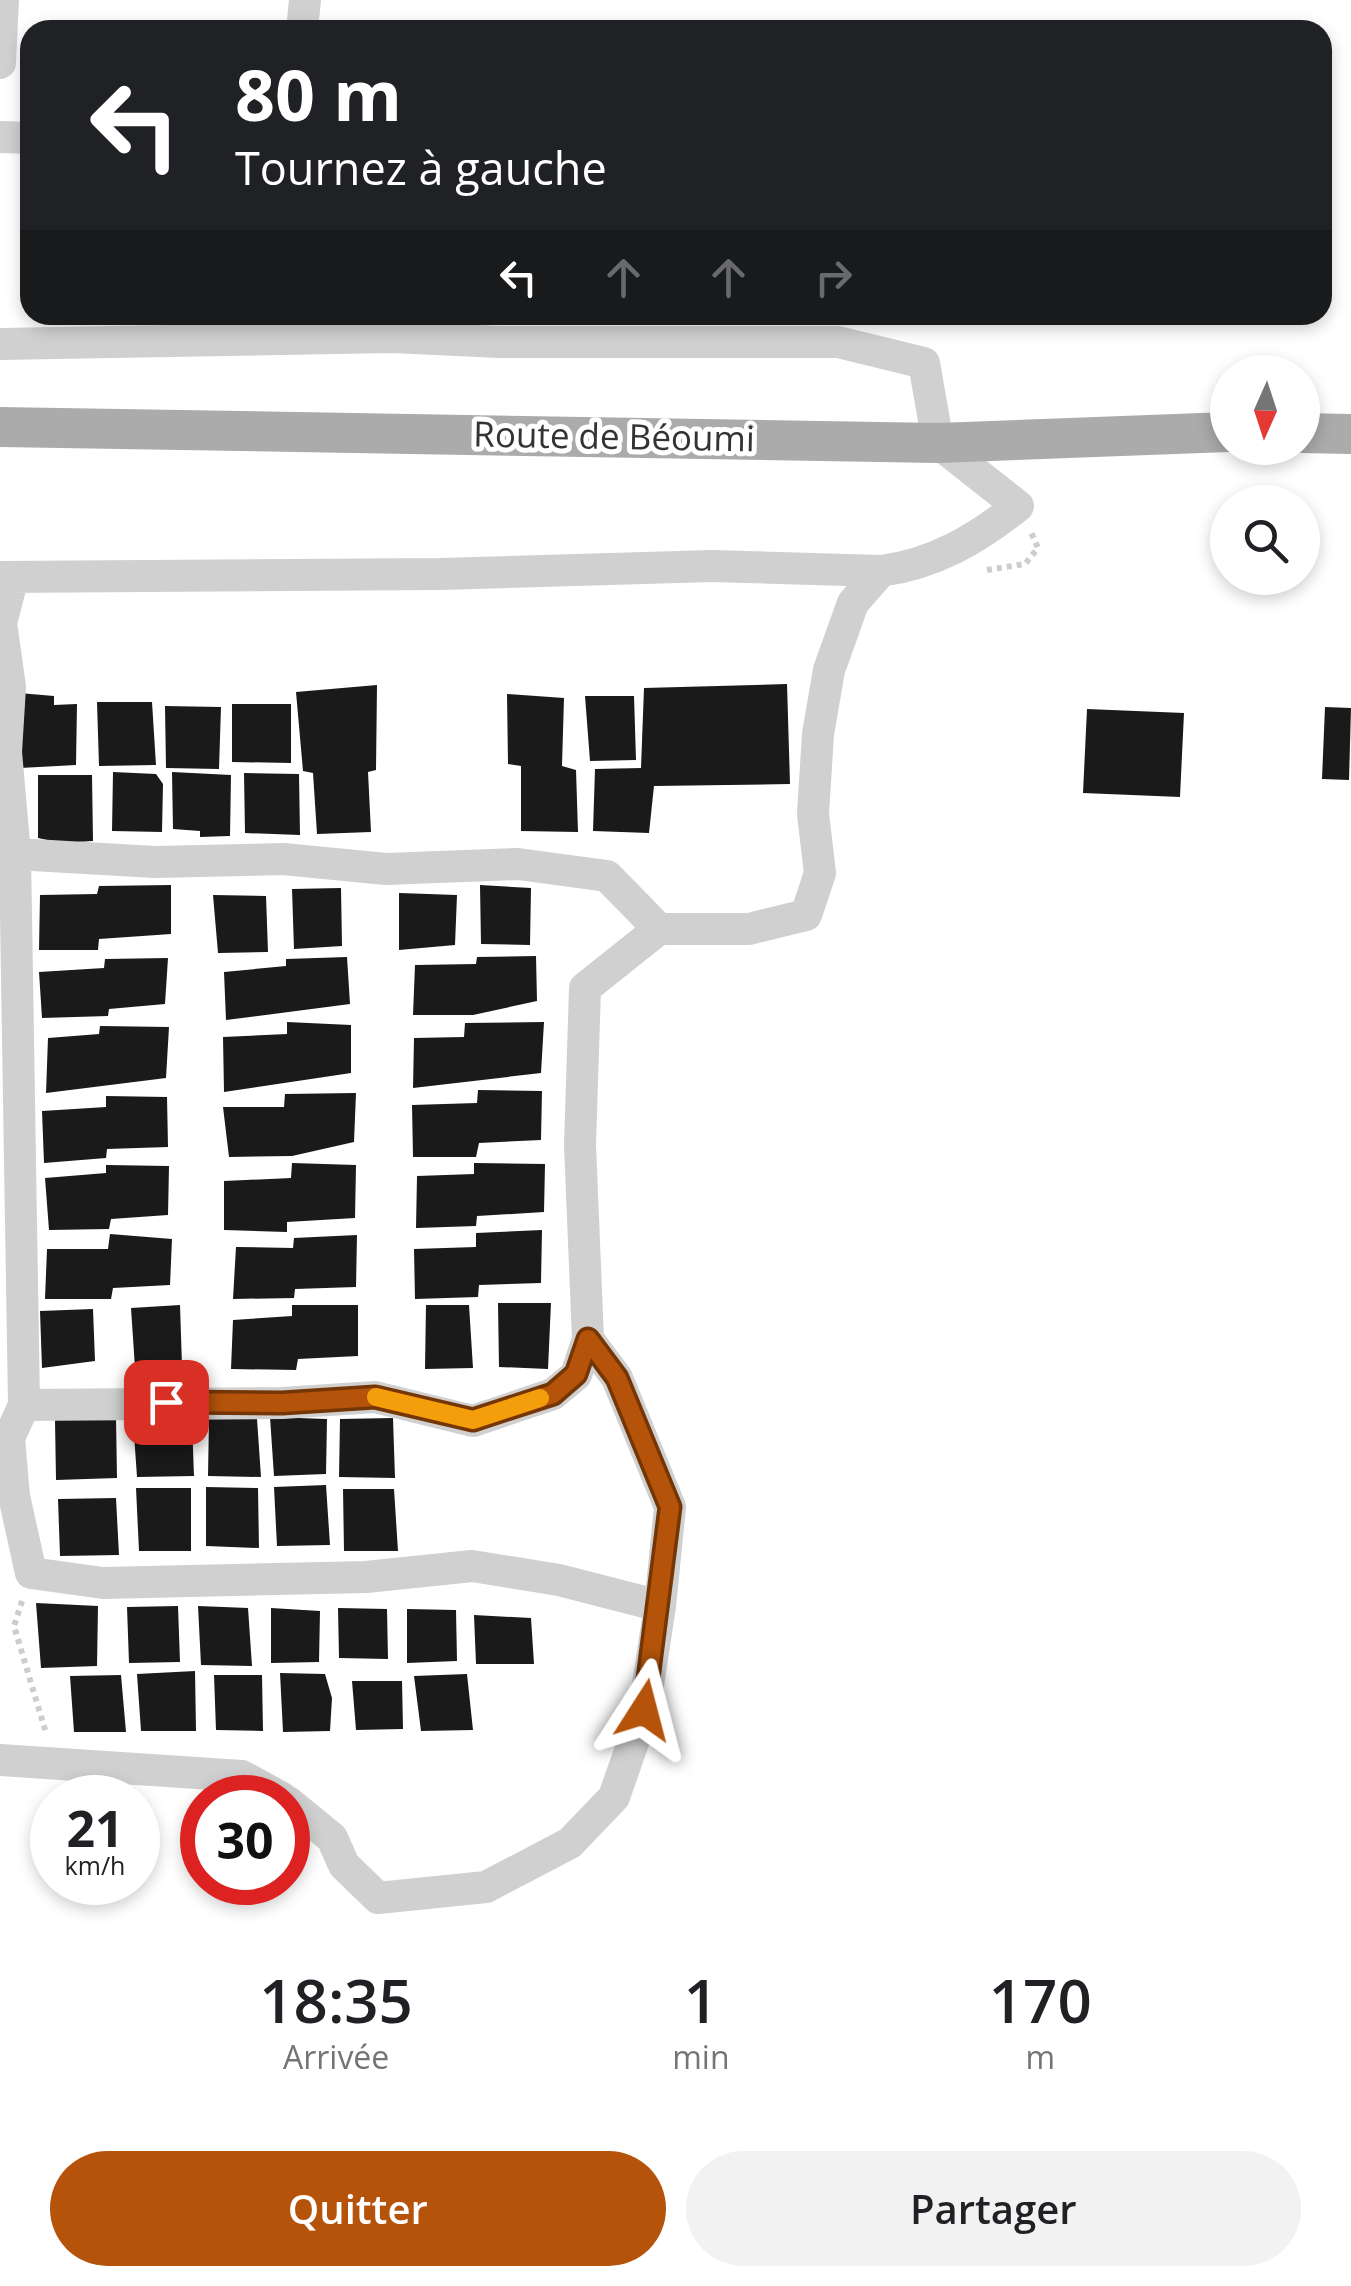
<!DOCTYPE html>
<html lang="fr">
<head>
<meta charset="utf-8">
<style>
	body { margin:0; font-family:"Open Sans",sans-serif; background:#f2f2f2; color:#202124; height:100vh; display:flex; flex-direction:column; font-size:38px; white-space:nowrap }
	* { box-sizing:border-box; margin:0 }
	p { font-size:32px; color:#757577 }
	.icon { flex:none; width:55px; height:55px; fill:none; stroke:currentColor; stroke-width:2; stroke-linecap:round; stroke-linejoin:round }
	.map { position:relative; height:1936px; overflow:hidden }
	.panel { display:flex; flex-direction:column; background:#fff; flex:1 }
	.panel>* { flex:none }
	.guide { position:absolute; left:20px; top:20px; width:1312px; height:305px; border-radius:30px; box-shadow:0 5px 15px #0003; background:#202124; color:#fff; overflow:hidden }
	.needle { width:65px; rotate:183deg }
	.fabs { position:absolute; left:1210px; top:355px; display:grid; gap:20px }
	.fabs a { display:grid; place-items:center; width:110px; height:110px; border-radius:50%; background:#fff; box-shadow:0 5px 15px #0003; font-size:50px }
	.speed { position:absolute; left:30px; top:1775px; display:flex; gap:20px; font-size:50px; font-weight:700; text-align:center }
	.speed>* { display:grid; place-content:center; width:130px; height:130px; border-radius:50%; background:#fff; box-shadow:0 5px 15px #0003; line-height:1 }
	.speed small { font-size:25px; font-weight:400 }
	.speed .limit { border:15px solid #d22; background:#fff; color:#111 }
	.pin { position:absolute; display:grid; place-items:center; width:85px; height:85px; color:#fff; margin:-42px; border-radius:20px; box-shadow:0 5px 15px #0006 }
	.me { position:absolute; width:110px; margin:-55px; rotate:9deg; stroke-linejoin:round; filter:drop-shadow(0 0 8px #0008) }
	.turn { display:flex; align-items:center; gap:35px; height:210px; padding:0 50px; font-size:45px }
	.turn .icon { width:130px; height:130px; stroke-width:2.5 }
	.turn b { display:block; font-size:70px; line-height:85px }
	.lanes { display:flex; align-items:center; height:95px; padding:0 50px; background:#0003; justify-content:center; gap:50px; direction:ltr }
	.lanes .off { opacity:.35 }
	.eta { display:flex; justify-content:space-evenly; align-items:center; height:170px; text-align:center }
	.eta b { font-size:60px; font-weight:600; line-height:70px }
	.button { display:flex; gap:20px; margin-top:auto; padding:20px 50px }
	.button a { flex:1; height:115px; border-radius:60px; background:#b45309; color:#fff; font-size:40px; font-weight:600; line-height:115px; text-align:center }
	.button a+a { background:#f2f2f2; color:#202124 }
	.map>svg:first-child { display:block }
	.building { fill:#1a1a1a }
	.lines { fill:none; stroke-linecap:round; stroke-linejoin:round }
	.path { stroke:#cdcdcd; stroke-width:6; stroke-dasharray:5 5; stroke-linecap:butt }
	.minor { stroke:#d0d0d0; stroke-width:32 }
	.major { stroke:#ababab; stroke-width:40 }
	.route-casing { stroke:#753606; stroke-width:25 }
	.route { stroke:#b45309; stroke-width:18 }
	.slow { stroke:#f59e0b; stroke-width:18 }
	.labels { text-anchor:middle; stroke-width:10; stroke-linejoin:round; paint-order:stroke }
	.street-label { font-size:35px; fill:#333; stroke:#fff }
</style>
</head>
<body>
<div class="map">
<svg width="1351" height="1936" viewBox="0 0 1351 1936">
	<rect width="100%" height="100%" fill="#fff"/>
	<path class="building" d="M787,684L790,784L654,786L649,833L593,831L595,769L641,768L644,688Z
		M377,685L376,770L368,772L371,832L317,834L313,773L303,771L296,692Z
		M19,693L54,696V705L77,704L76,765L20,768Z
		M507,694L564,698L562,766L576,770L578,832L521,831V766L508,764Z
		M585,696H634L636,760L590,761Z
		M97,702H152L156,765L99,766Z
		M232,704H291V763L232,762Z
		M165,706L221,707L219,769L166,768Z
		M1325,707L1351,708L1349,780L1322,779Z
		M1087,709L1184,713L1180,797L1083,793Z
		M113,772L156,774L163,784L162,832L112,831Z
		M172,772L231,775L230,836L200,837V831L173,829Z
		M244,773L299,774L300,835L245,833Z
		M38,775H92L93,841L61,843L38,838Z
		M171,885V934L99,939L98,950H39L40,895L97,894L99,886Z
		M480,885L531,888L530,945L481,944Z
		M341,888L342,946L294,949L292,889Z
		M399,893L457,895L455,945L399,950Z
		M213,895L266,896L268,952L218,953Z
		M536,956L537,1001L473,1015H413L415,965L476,964L477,957Z
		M347,957L350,1004L226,1020L224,972L286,966V959Z
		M168,958L165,1004L109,1009L108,1016L42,1018L39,972L104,968L105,959Z
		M287,1022L351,1025V1073L224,1092L223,1037L287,1034Z
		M544,1022L541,1073L413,1088L414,1038L464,1037L465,1023Z
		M100,1026L169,1027L166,1078L46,1093L48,1038L99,1034Z
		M478,1090L542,1091L541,1140L479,1143L476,1157H413L412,1105L477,1103Z
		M356,1093L354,1142L292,1156L229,1157L223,1107H284L285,1094Z
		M106,1096L167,1097L168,1147L107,1149L106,1158L44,1163L42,1111L106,1107Z
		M292,1163L356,1165L355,1218L287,1222V1232L224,1230V1181L291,1178Z
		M474,1163L545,1164L544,1212L477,1216L476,1226L416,1228L417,1176L474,1174Z
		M106,1165L169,1166L168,1215L111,1219L109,1229L49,1230L45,1178L106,1173Z
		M542,1230L541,1283L479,1285L478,1297L415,1299L414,1249L476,1247V1233Z
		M110,1234L172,1239L170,1285L113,1288L111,1299H45L47,1249H108Z
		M357,1235L356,1287L295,1289L294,1298L233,1299L236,1247L293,1248L294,1238Z
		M498,1303H551L548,1369L499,1367Z
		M180,1305L182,1366L135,1368L131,1308Z
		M292,1305H358V1356L298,1359L296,1370L231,1369L233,1320L292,1316Z
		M426,1305H469L473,1368L425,1369Z
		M93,1309L95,1361L42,1368L40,1311Z
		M116,1417L117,1478L56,1480L55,1420Z
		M270,1417L327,1419L326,1474L274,1476Z
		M209,1418L257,1419L261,1477L208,1476Z
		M393,1418L395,1478L339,1477L340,1419Z
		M133,1420L192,1422L194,1476L137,1477Z
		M326,1485L330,1545L277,1546L274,1487Z
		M206,1487L258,1488L259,1548L206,1546Z
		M136,1488H191V1551H139Z
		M343,1489H394L398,1551H344Z
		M116,1498L119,1555L60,1556L58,1499Z
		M36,1603L98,1606L97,1666L41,1668Z
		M178,1606L180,1662L129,1663L127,1607Z
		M198,1606L248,1608L252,1666L201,1665Z
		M271,1608L320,1611L319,1662L271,1663Z
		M338,1608L387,1609L388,1659L339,1658Z
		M407,1609L456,1610L457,1661L407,1663Z
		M474,1615L531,1618L534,1664H476Z
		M195,1671L196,1731H141L137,1674Z
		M280,1673L325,1674L332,1698L330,1731L283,1732Z
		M467,1674L473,1730L421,1731L414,1676Z
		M121,1675L126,1732H74L70,1676Z
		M214,1675H262L263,1731L216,1730Z
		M352,1681H402L403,1729L356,1730Z"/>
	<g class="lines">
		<path class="path" d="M987,570L1025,564L1038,548L1031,532
			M22,1601L14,1626L46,1733"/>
		<path class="minor" d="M302,30L305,0
			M0,63L3,0
			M0,137L30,138
			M0,344L393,337L499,342H838L924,363L938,443L1018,506C977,539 934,564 881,571L853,603L829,670L818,734L813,814L820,873L806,915L749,929H659L585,988L580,1145L588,1339L576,1375L553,1394L473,1421L375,1397L282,1403L24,1405L9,1438L14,1496L31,1573L103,1583L366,1577L472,1566L559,1580L660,1606L670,1507L617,1378L588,1339
			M0,577L440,574L712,566L881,571
			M13,577L1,623L10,687L6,752L15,854L155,862L283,859L386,869L518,864L607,876L659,929
			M15,854L24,1405
			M0,1760L242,1776L282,1798
			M288,1802L332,1838L344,1865L378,1898L486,1887L570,1843L614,1797L644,1711L660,1606"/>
		<path class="major" d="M0,427L938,443L1228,432
			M1302,433L1351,434"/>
	</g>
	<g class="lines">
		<g class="route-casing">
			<path id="route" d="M166,1402L282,1403L375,1397L473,1420L553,1394L576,1374L588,1339L617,1378L670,1507L644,1710"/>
		</g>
		<use href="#route" class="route"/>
		<path class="slow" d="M376,1397L473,1420L540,1398"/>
	</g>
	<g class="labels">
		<g class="street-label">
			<text transform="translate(614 437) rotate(1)" y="12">Route de Béoumi</text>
		</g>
	</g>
</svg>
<div class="fabs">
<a><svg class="needle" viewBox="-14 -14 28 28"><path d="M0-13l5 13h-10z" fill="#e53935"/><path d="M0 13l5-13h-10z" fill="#757577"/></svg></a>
<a><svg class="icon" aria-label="search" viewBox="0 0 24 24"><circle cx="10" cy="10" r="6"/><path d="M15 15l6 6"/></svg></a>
</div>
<div class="speed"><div>21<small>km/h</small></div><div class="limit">30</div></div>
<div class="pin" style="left:166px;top:1402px;background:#d93025"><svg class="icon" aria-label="arrive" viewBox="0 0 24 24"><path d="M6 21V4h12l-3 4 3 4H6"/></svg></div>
<svg class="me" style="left:644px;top:1710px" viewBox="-20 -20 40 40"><path d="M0-17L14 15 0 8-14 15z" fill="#b45309" stroke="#fff" stroke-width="4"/></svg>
<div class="guide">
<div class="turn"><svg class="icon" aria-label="left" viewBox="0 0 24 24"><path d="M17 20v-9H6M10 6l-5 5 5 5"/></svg><div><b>80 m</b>Tournez à gauche</div></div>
<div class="lanes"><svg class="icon" aria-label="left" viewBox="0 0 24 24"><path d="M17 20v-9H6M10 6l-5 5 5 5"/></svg><svg class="icon off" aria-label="ahead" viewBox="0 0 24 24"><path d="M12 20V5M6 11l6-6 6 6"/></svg><svg class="icon off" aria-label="ahead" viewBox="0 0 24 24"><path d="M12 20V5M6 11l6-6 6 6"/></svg><svg class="icon off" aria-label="right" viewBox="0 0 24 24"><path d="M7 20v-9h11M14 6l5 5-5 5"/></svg></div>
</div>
</div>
<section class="panel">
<div class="eta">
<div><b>18:35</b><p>Arrivée</p></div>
<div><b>1</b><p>min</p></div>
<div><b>170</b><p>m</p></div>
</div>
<div class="button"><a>Quitter</a><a>Partager</a></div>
</section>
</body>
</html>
